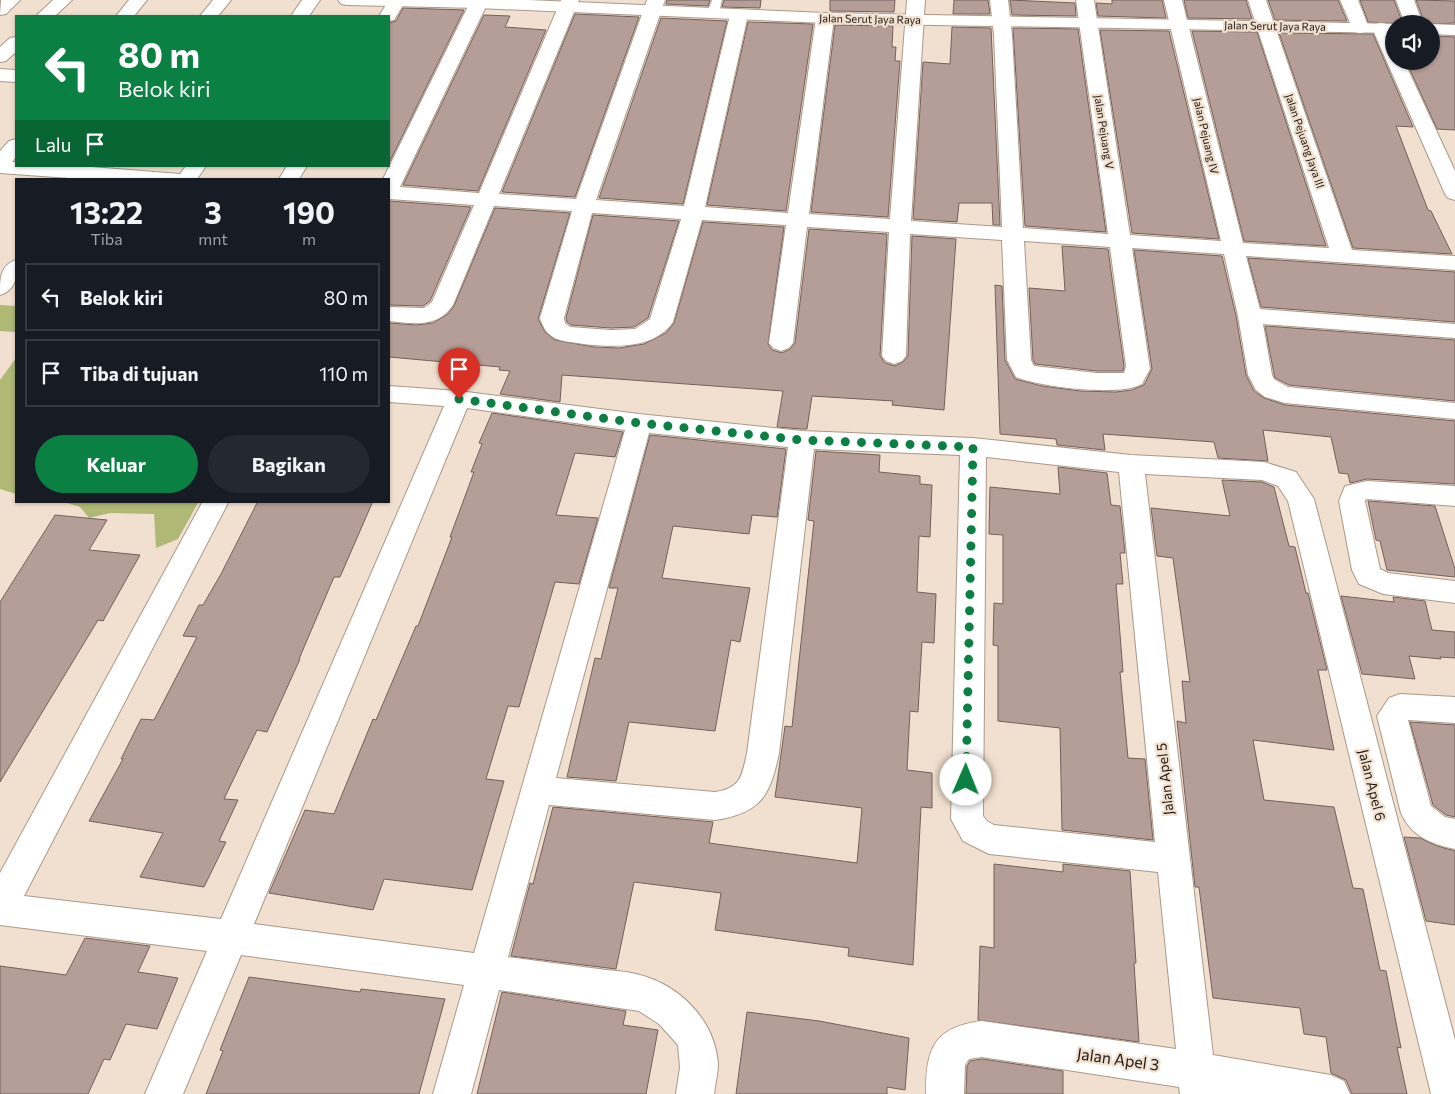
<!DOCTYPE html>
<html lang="id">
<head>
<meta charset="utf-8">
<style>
	body { margin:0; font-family:Commissioner,sans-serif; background:#242831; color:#f1f3f6; height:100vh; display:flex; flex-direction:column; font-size:19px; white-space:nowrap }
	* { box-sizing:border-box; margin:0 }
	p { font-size:16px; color:#9ea1a6 }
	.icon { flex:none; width:28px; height:28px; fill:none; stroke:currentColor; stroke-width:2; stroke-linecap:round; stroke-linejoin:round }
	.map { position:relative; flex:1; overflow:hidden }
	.details { position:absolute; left:15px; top:178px; width:375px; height:325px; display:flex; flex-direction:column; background:#171b24; border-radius:0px; box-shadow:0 1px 4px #0004 }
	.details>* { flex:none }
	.top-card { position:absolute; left:15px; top:15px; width:375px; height:152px; border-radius:0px; box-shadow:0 1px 4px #0004; background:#0b8043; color:#fff; overflow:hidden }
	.tools { position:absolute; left:1385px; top:15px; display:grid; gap:10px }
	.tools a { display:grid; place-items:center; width:55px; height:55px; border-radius:50%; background:#171b24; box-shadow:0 1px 4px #0004; font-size:25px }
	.pin { position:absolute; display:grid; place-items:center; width:42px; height:42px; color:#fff; margin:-51px -21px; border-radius:50% 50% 50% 0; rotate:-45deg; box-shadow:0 0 5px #0007 }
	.pin .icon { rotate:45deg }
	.me { position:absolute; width:55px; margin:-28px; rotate:1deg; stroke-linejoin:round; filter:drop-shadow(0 0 4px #0008) }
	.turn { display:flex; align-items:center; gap:18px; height:105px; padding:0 20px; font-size:22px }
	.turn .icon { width:65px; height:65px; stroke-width:2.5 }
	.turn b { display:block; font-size:35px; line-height:42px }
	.then { display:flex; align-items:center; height:48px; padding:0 20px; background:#0003; gap:10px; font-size:19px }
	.eta { display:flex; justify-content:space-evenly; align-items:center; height:85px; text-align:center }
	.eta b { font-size:30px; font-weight:700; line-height:35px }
	.cta { display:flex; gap:10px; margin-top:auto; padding:10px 20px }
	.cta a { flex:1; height:58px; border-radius:30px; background:#0b8043; color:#fff; font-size:20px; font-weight:700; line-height:58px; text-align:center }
	.cta a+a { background:#242831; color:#f1f3f6 }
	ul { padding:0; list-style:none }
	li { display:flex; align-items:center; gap:15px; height:68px; margin:0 10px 8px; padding:0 10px; border:2px solid #363941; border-radius:0px }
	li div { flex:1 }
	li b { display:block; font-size:19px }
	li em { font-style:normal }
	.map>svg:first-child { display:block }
	.forest { fill:#afb875 }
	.building { fill:#b69e98; stroke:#75605a }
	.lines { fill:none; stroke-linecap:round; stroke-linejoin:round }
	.lane-casing { stroke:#a99989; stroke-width:2 }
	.street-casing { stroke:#a99989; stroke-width:2 }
	.secondary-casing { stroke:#a99989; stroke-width:2 }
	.lane { fill:#fff; fill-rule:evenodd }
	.street { fill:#fff; fill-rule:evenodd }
	.secondary { fill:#fff; fill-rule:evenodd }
	.route { stroke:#0b8043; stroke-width:9; stroke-dasharray:0 16.2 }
	.labels { text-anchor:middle; stroke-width:4.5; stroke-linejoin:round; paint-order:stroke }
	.far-street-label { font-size:11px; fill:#201a14; stroke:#f1e0cf }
	.street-label { font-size:14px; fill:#201a14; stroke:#f1e0cf }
	.near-street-label { font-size:16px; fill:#201a14; stroke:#f1e0cf }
</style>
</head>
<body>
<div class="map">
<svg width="1455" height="1094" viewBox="0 0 1455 1094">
	<rect width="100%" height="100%" fill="#f1e0cf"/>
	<path class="forest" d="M0,305L16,306V332L0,331Z
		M16,358V494L0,489V380Z
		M61,501H199L178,539L156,548L154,514L110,513L89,518L80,507Z"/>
	<path class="building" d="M667,0H710L708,6L666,4Z
		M724,0H761L760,8L722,7Z
		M830,0H895L894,12L830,11Z
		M954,0H988L990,14H953Z
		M1010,0L1075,3L1076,16L1012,15Z
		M1112,0H1162L1166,18L1098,16L1096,3L1112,4Z
		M1184,0H1246L1252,19L1188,18Z
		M1268,0H1338L1347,21L1275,20Z
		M1360,0H1394L1403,24L1368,22Z
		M1416,0L1455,1V23L1425,24Z
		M403,8L464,10L389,163V23L396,21Z
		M575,14L639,17L575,197L502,192Z
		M484,15L510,16L505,27L546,30L478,191L403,185Z
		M661,18L727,21L683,204L599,198Z
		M748,22L813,24L786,211L707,205Z
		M835,25L893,26L892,47H896L895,61H900L888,217L811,212Z
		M952,27L991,28L1000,225H993L992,203H959L957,222L913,219L923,62L950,64Z
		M1013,28L1078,29L1106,232L1025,226Z
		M1100,30L1169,31L1219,239L1132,233Z
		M1192,31L1257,32L1326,246L1244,241Z
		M1279,33L1373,34L1413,127L1396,126L1428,210L1431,211L1452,254L1353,248Z
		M1431,36L1455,37V130L1437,129L1406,61H1431Z
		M389,201L471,207L430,301L423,306L389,305Z
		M495,208L570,213L538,319L545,332L555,340L594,347L619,348L644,344L666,333L674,323L703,222L784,227L768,344L772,350L782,353L790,349L795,343L809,229L887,234L880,356L885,363L895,366L903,362L908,356L912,236L956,239L944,410L892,405L893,401L812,396L807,429H802L777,427L783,391L562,375L560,402L500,394L510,371L499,370L500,367L389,357V323L416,325L433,323L448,314L454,306Z
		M593,215L679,221L648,318L634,327L611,328L571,325L567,322L566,318Z
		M1062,246L1108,249L1124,366L1123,371H1097L1035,364L1033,360L1029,288L1065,291Z
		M1134,250L1222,256L1236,316L1246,375L1254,391L1264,398L1285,405L1455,421V484L1367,479L1350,483L1348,474L1339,473L1331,437L1263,430L1268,461L1218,458L1214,442L1103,434L1105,450L1057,445L1056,439L1000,434L995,285L1002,286L1005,360L1015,379L1042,386L1080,391L1116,392L1132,390L1144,385L1152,369Z
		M1248,258L1455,272V322L1261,307Z
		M1265,326L1455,340V401L1289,385L1275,378L1274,374Z
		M492,413L623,432L615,457L575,453L556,515L598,518L579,584L555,582L519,707L508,706L486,779L504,781L472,890L384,879L373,910L269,893L305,810L334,814L373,719L376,720L416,626H418L452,537H450L474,472H471L482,444L479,443Z
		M650,435L786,449L777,517L752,515L749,534L673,526L662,578L750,588L740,642L731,640L715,731L629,722L616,781L567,777L595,658L601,659L618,588H609Z
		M816,451L880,455L879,472L920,476V484L932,485L930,537L919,536L917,592L936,594L934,643L922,642L918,712L910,711L907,770L932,773V808L921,807L913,965L848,956L849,948L715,930L721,893L634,882L616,969L511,956L530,883L533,884L553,807L713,822L709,843L857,863L862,808L775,797L785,726L792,727L814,521L808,520Z
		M1058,467L1107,473L1111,505L1120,506L1125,553H1120L1123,584H1116L1123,672H1120L1128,758L1145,759L1153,840L1062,830L1060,728L998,721V646L993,645L994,603L1003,604V535L989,534L990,487L1060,494Z
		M1222,480L1262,482L1274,487L1289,546L1295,547L1306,593H1308L1327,670H1318L1334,750L1253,740L1264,800L1334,807L1353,888L1363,889L1380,970L1386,971L1401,1048L1397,1047L1407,1094H1352L1346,1080L1331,1073L1326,1037L1304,1034L1300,1008L1213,998L1199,887H1195L1177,721L1186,723L1182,681L1190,682L1173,558L1157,556L1151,508L1230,516Z
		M258,501H373L340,577H334L299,659H300L267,732L257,730L224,799L238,800L219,841L226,842L204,887L140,877L163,833L89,821L123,759H121L141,719L154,720L197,637L183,636L199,605H203L221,574Z
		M1368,501L1435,506L1455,569V577L1387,570L1380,541L1376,540Z
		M55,515L107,520L89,550L140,555L103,621L98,620L0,782V602Z
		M1341,596L1394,602L1393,597L1425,601L1432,630L1455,632V658L1440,657L1441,659L1409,656L1415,679L1362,674Z
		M1410,722L1455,725V817L1446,815L1433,805Z
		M1404,837L1420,838L1437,846L1455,851V925L1426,921Z
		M994,864L1063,872V864L1130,871L1136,963H1134L1139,1042L978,1020L980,946L994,948Z
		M85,938L150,946L138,972L178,978L157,1029L126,1024L110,1060L104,1059L88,1094H0V966L66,975Z
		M249,977L360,992L361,989L445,999L419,1094H206L223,1051L220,1050Z
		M502,992L626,1011L623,1025L658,1030L646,1094H477Z
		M747,1012L819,1021L909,1038L905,1090L887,1087V1094H736Z
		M982,1059L1063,1071V1094H966L967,1066L970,1061Z"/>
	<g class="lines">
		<g class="lane-casing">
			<path id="lane" d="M712,0H722L719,13L713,16L707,13Z"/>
		</g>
		<g class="street-casing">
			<path id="street" d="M1,0H20L6,14L0,15Z
				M53,0H72L55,16H36Z
				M129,0H147L134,16H116Z
				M213,0H231L218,16H200Z
				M302,0H320L309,16H291Z
				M389,0H403L405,2L394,20L389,21V16H379Z
				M471,0H489L400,187L479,193L561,0H579L499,194L576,199L647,0H665L596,200L684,206L730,15L733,11L739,10L745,11L748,15L705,207L788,213L816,18L819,14L825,13L831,14L834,18L809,214L890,219L907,0H925L911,221L1002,227L994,35L990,0H1008L1012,35L1023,228L1108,234L1076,0H1094L1130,235L1221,241L1164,0H1182L1243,243L1329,248L1248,0H1266L1352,250L1455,256V270L1246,256L1260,309L1455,324V338L1263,324L1272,375L1274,379L1288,387L1455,403V419L1285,403L1265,397L1256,390L1248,375L1238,316L1224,254L1132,248L1150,369L1142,384C1120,397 1040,387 1016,377L1007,360L1002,240L910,234L906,356L902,361L894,364L886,361L882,356L889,232L807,227L793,343L789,348L781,351L773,348L769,343L786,225L702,220L673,322C654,350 612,347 583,344C574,342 561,342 553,337C545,332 543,326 540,318L572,211L494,206L453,305C438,328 413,324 389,321V307L424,308L432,302L474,205L389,199V179H383ZM592,213L681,219L650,319L635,329L611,330L570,327L565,323L564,318ZM1024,241L1110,247L1126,366L1124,373H1097L1034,366L1031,360Z
				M1340,0H1358L1369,28L1366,32L1360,33L1354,32Z
				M1396,0H1414L1423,24H1405Z
				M1381,23L1387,24L1394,37V61H1404L1455,171V200L1448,198L1445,194L1372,28L1375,24Z
				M16,37V52L6,61L0,62V47L10,38Z
				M0,69L16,70V82L0,81Z
				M16,139V157L12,162H16V166H79L180,174L186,166H206L197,179H83L0,173V151L9,141Z
				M287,166H307L299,179H279Z
				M16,260C17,276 17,290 0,295C0,279 0,265 16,260Z
				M389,386L459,391L639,414L802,431L973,438L1131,455L1264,462L1296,472L1314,499L1455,1040V1094H1431L1288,501L1278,486L1262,480L1145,474L1213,1055L1331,1075L1344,1081L1350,1094H1180L1179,1087L982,1057L969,1059L965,1065L964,1094H926C926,1048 934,1027 982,1021L1176,1049L1158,872L989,854L963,841L951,819L960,455L814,449L779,753C770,796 761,813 715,820L549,805L508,957C538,961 568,965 599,969C612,971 627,971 640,975C681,986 715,1021 718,1064C718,1074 715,1084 714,1094H676L680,1067L678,1045L659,1024L639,1011L499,990L471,1094H433L464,985L241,955L183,1094H145L207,951L0,925V873L203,501H229L24,896L221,919L444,406L389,402ZM467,408L625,430L474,953L254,924ZM649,433L788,447L747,753C742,776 741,788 715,792L556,778ZM986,457L1119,472L1155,842L994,825L987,821L983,816Z
				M1367,481L1455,486V506L1367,499L1365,501L1380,569L1388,573L1455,581V603L1383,594L1359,584L1352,570L1339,501L1345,486Z
				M1400,694L1455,697V723L1408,720L1431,806L1445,817L1455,819V849C1431,844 1411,836 1401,813L1377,716L1389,698Z"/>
		</g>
		<g class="secondary-casing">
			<path id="secondary" d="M338,0H528L825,13L1398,24H1394V33L825,23L478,8L347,5L341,4Z
				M1431,24L1455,25V35L1431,34Z"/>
		</g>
		<use href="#lane" class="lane"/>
		<use href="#street" class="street"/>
		<use href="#secondary" class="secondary"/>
	</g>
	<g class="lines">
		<path class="route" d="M459,399L639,423L802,440L973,447L966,780"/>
	</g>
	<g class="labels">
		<g class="far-street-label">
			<text transform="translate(870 19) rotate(1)" y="4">Jalan Serut Jaya Raya</text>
			<text transform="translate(1275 26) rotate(1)" y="4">Jalan Serut Jaya Raya</text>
			<text transform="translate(1104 132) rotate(81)" y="4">Jalan Pejuang V</text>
			<text transform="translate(1206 136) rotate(77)" y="4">Jalan Pejuang IV</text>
			<text transform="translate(1305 141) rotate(71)" y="4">Jalan Pejuang Jaya III</text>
		</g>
		<g class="street-label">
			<text transform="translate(1165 779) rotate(-96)" y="5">Jalan Apel 5</text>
			<text transform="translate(1372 785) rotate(76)" y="5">Jalan Apel 6</text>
		</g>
		<g class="near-street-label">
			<text transform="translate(1118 1059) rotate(8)" y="6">Jalan Apel 3</text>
		</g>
	</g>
</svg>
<div class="tools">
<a><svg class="icon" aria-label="sound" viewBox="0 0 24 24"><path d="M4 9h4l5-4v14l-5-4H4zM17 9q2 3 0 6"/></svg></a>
</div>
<div class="pin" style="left:459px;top:399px;background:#d93025"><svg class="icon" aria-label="arrive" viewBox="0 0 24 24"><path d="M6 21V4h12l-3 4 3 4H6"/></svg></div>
<svg class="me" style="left:966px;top:780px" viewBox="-20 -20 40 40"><circle r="19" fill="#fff"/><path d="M0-13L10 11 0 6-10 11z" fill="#0b8043"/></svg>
<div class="top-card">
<div class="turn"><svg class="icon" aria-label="left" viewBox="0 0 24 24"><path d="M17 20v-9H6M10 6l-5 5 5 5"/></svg><div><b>80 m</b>Belok kiri</div></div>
<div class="then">Lalu<svg class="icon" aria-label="arrive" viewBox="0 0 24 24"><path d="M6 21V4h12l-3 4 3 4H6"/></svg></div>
</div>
<section class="details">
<div class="eta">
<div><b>13:22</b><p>Tiba</p></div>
<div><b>3</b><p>mnt</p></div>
<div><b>190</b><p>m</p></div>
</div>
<ul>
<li><svg class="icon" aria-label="left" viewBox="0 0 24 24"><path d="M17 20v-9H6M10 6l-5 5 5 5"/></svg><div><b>Belok kiri</b></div><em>80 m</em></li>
<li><svg class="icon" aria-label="arrive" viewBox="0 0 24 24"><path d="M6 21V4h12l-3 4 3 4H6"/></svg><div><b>Tiba di tujuan</b></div><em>110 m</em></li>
</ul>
<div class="cta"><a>Keluar</a><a>Bagikan</a></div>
</section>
</div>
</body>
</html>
